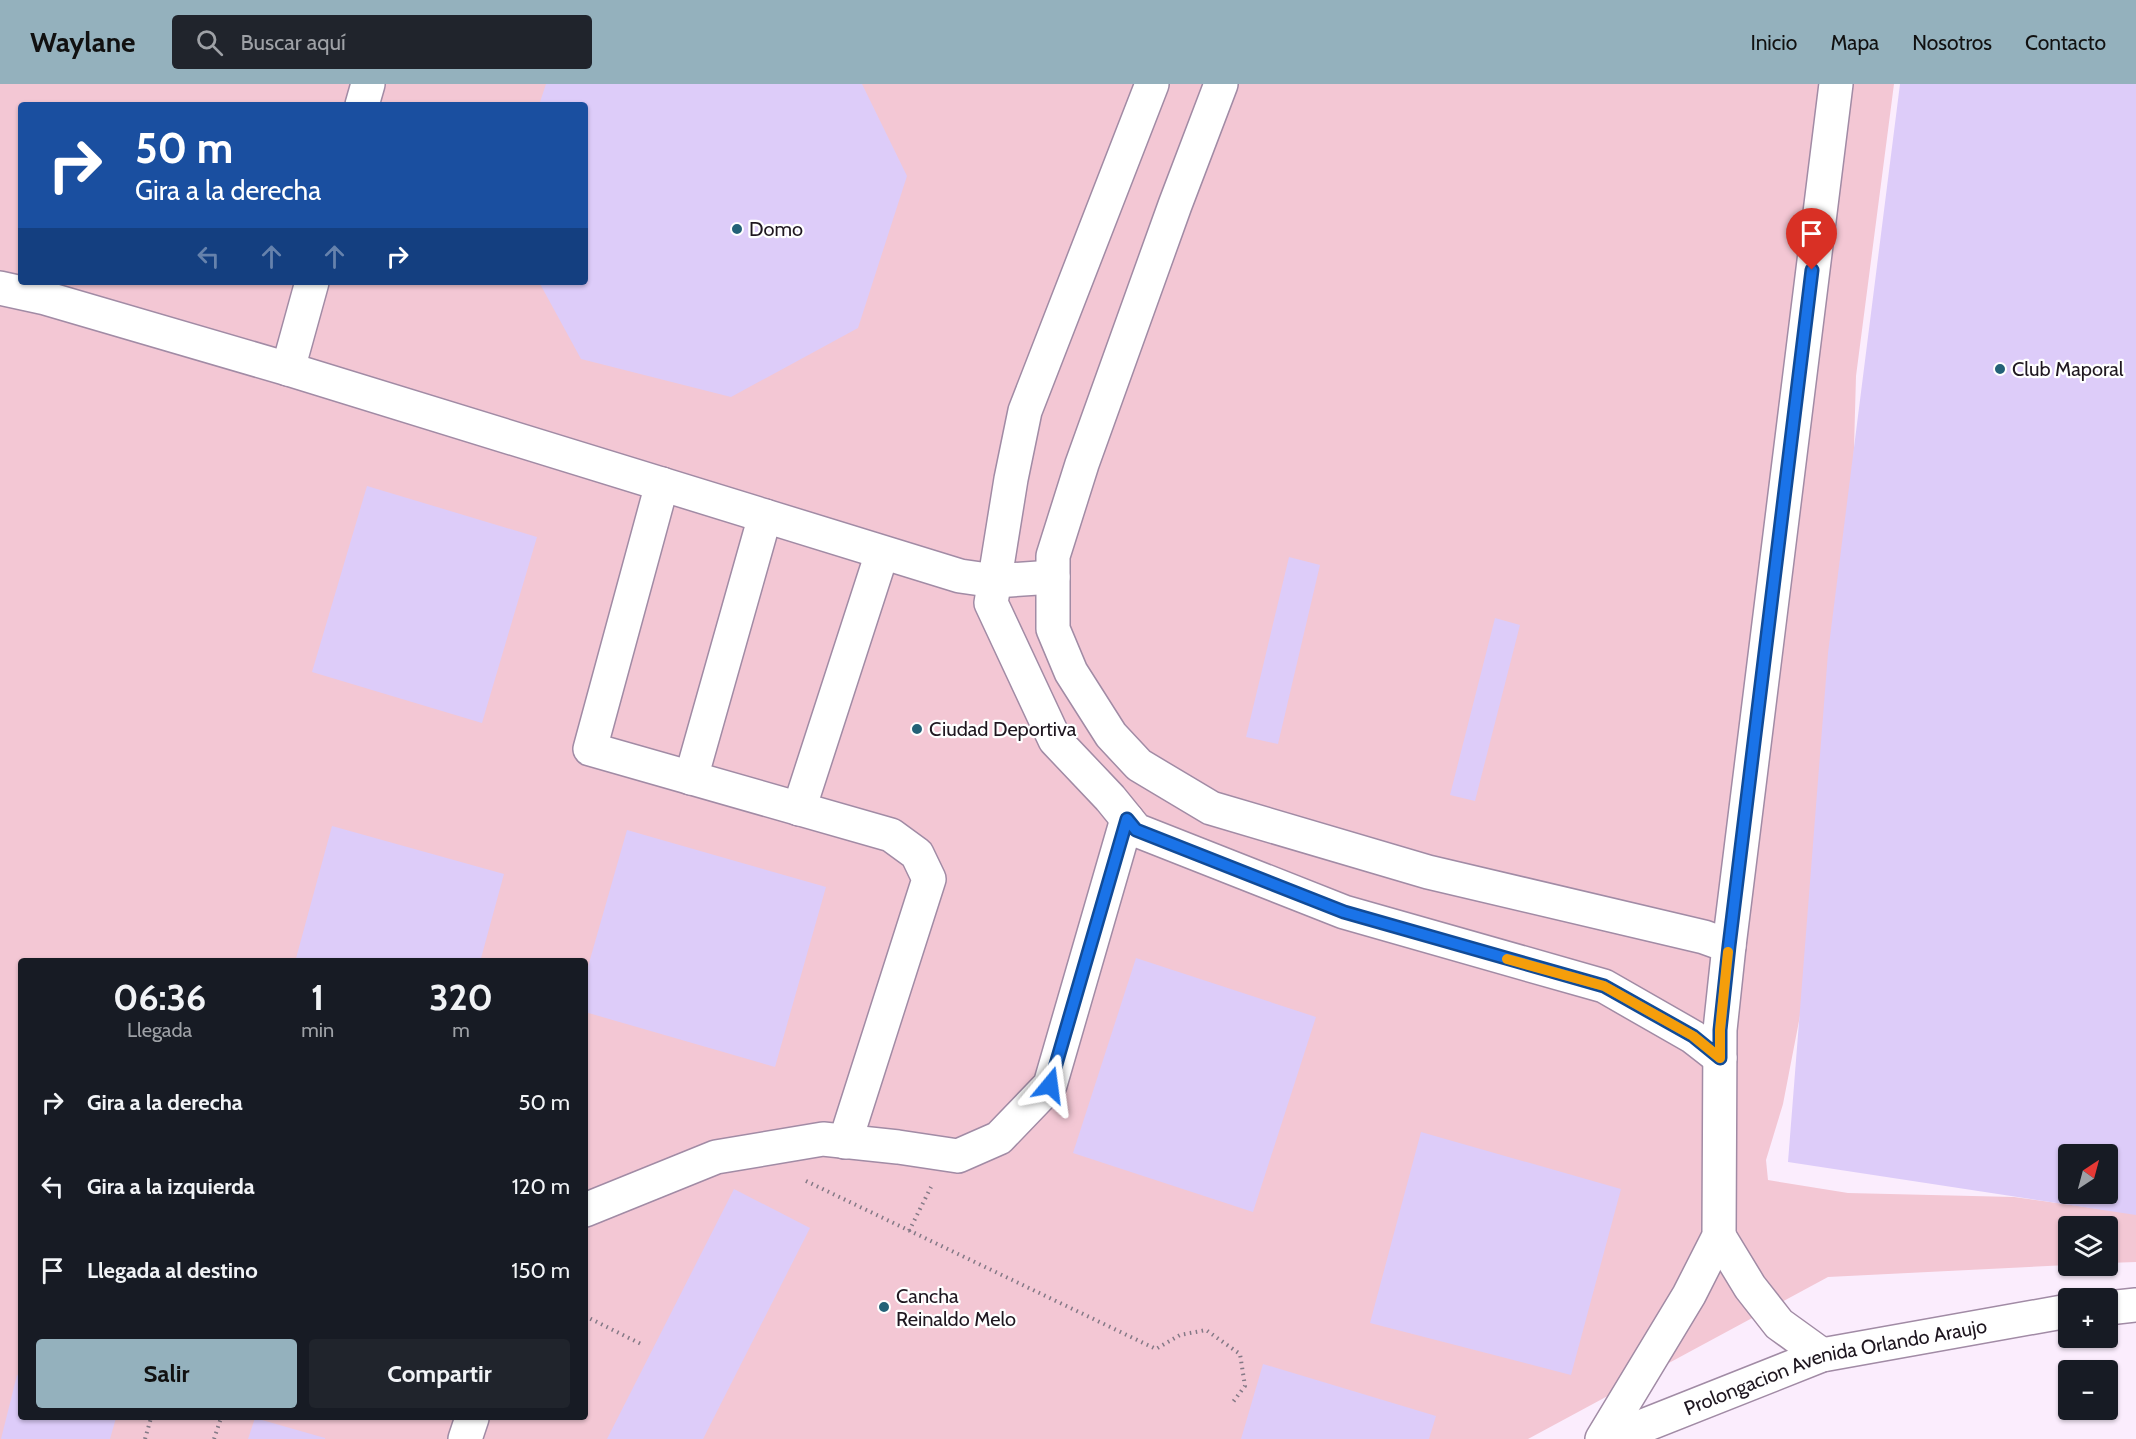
<!DOCTYPE html>
<html lang="es">
<head>
<meta charset="utf-8">
<style>
	body { margin:0; font-family:Cabin,sans-serif; background:#20242c; color:#f1f3f6; height:100vh; display:flex; flex-direction:column; font-size:22px; white-space:nowrap }
	* { box-sizing:border-box; margin:0 }
	p { font-size:20px; color:#9ea1a6 }
	.icon { flex:none; width:33px; height:33px; fill:none; stroke:currentColor; stroke-width:2; stroke-linecap:round; stroke-linejoin:round }
	.map { position:relative; flex:1; overflow:hidden }
	.panel { position:absolute; left:18px; top:874px; width:570px; height:462px; display:flex; flex-direction:column; background:#171b24; border-radius:6px; box-shadow:0 2px 4px #0004 }
	.panel>* { flex:none }
	.guide { position:absolute; left:18px; top:18px; width:570px; height:183px; border-radius:6px; box-shadow:0 2px 4px #0004; background:#1a4fa0; color:#fff; overflow:hidden }
	.needle { width:39px; rotate:36deg }
	.controls { position:absolute; left:2058px; top:1060px; display:grid; gap:12px }
	.controls a { display:grid; place-items:center; width:60px; height:60px; border-radius:6px; background:#171b24; box-shadow:0 2px 4px #0004; font-size:30px }
	.pin { position:absolute; display:grid; place-items:center; width:51px; height:51px; color:#fff; margin:-62px -26px; border-radius:50% 50% 50% 0; rotate:-45deg; box-shadow:0 0 6px #0007 }
	.pin .icon { rotate:45deg }
	.me { position:absolute; width:66px; margin:-33px; rotate:16deg; stroke-linejoin:round; filter:drop-shadow(0 0 4px #0008) }
	.turn { display:flex; align-items:center; gap:21px; height:126px; padding:0 18px; font-size:27px }
	.turn .icon { width:78px; height:78px; stroke-width:2.5 }
	.turn b { display:block; font-size:42px; line-height:51px }
	.lanes { display:flex; align-items:center; height:57px; padding:0 18px; background:#0003; justify-content:center; gap:30px; direction:ltr }
	.lanes .off { opacity:.35 }
	.eta { display:flex; justify-content:space-evenly; align-items:center; height:102px; text-align:center }
	.eta b { font-size:36px; font-weight:700; line-height:42px }
	.cta { display:flex; gap:12px; margin-top:auto; padding:12px 18px }
	.cta a { flex:1; height:69px; border-radius:6px; background:#94b1bd; color:#111; font-size:24px; font-weight:700; line-height:69px; text-align:center }
	.cta a+a { background:#20242c; color:#f1f3f6 }
	ul { padding:0; list-style:none }
	li { display:flex; align-items:center; gap:18px; height:84px; padding:0 18px }
	li div { flex:1 }
	li b { display:block; font-size:22px }
	li em { font-style:normal }
	header { display:flex; align-items:center; gap:36px; box-sizing:border-box; height:84px; padding:0 30px; background:#94b1bd; color:#111 }
	header strong { font-size:28px }
	nav { display:flex; gap:33px; margin-inline-start:auto; font-size:21px }
	.search { width:420px; height:54px; background:#20242c; display:flex; align-items:center; gap:15px; box-sizing:border-box; padding:0 21px; border-radius:6px; color:#9ea1a6; font-size:22px }
	.map>svg:first-child { display:block }
	.green { fill:#f3c7d4; fill-rule:evenodd }
	.building { fill:#ddccf9; fill-rule:evenodd }
	.lines { fill:none; stroke-linecap:round; stroke-linejoin:round }
	.minor-casing { stroke:#a18ba5; stroke-width:36 }
	.path { stroke:#847986; stroke-width:4; stroke-dasharray:1.5 4.5; stroke-linecap:butt }
	.minor { stroke:#fff; stroke-width:33 }
	.route-casing { stroke:#114b97; stroke-width:15 }
	.route { stroke:#1a73e8; stroke-width:10 }
	.slow { stroke:#f59e0b; stroke-width:10 }
	.poi-dot { fill:#236177; stroke:#fff; stroke-width:2 }
	.labels { text-anchor:middle; stroke-width:4.5; stroke-linejoin:round; paint-order:stroke }
	.poi-label { font-size:20px; fill:#1f1720; stroke:#fff; text-anchor:start }
	.street-label { font-size:20px; fill:#1f1720; stroke:#fff }
</style>
</head>
<body>
<header>
<strong>Waylane</strong>
<div class="search"><svg class="icon" aria-label="search" viewBox="0 0 24 24"><circle cx="10" cy="10" r="6"/><path d="M15 15l6 6"/></svg>Buscar aquí</div>
<nav><a>Inicio</a><a>Mapa</a><a>Nosotros</a><a>Contacto</a></nav>
</header>
<div class="map">
<svg width="2136" height="1355" viewBox="0 0 2136 1355">
	<rect width="100%" height="100%" fill="#fbedfd"/>
	<path class="green" d="M0,0H1894L1856,292L1848,580L1804,911L1783,1020L1766,1076L1768,1096L1848,1109L2014,1113L2136,1130V1178L2108,1179V1143H2068V1181L1828,1193L1528,1355H0ZM21,21H585V198H21ZM21,878H585V1334H21Z"/>
	<path class="building" d="M546,0H862L907,92L858,244L731,313L581,275L539,198H585V21H539Z
		M1900,0H2136V1131L1788,1078L1828,569ZM2068,1071H2108V1110H2068Z
		M367,402L537,453L482,639L312,588Z
		M1289,473L1320,481L1278,660L1246,653Z
		M1495,534L1520,541L1475,717L1450,711Z
		M332,742L504,790L480,878H295Z
		M627,746L826,803L775,983L585,928V893Z
		M1136,874L1316,933L1253,1128L1073,1069Z
		M1421,1048L1621,1105L1571,1291L1370,1239Z
		M734,1105L810,1144L703,1355H607Z
		M1263,1280L1436,1332L1429,1355H1241Z
		M17,1291L21,1293V1334H116L110,1355H1Z
		M255,1334L325,1354V1355H248Z"/>
	<g class="lines">
		<g class="minor-casing">
			<g id="minor">
				<path d="M1152,0L1025,327L1011,395L991,519L1055,656L1110,714L1136,746L1344,828L1604,902L1693,953L1720,974"/>
				<path d="M1221,0L1175,121L1082,380L1053,472V545L1071,588L1111,651L1139,681L1211,724L1428,788L1704,853L1729,862"/>
				<path d="M362,21L368,0"/>
				<path d="M0,204L45,214L288,285L960,492L995,497L1053,493"/>
				<path d="M288,285L312,198"/>
				<path d="M662,400L590,665L891,751L917,770L929,795L845,1058"/>
				<path d="M691,694L765,432"/>
				<path d="M799,725L882,469"/>
				<path d="M585,1126L716,1073L823,1055L898,1063L958,1072L999,1054L1050,1001L1127,735"/>
				<path d="M1719,1152L1750,1203L1779,1240L1822,1271"/>
				<path d="M2108,1224L2136,1221"/>
				<path d="M465,1355L472,1334"/>
				<path d="M1602,1355L1689,1211L1719,1152L1720,946L1729,862L1836,0"/>
				<path id="s1" d="M1610,1355L1822,1271L2068,1227"/>
			</g>
		</g>
		<path class="path" d="M806,1097L1156,1265L1180,1251L1206,1246L1240,1270L1245,1302L1233,1318
			M909,1147L931,1103
			M585,1232L643,1261
			M145,1355L151,1334
			M214,1355L221,1334"/>
		<use href="#minor" class="minor"/>
	</g>
	<g class="lines">
		<g class="route-casing">
			<path id="route" d="M1050,1001L1127,735L1136,746L1344,828L1604,902L1693,952L1720,974V946L1729,862L1812,186"/>
		</g>
		<use href="#route" class="route"/>
		<path class="slow" d="M1507,875L1604,902L1693,952L1720,974V946L1728,868"/>
	</g>
	<g class="poi-dot">
		<circle cx="737" cy="145" r="6"/>
		<circle cx="2000" cy="285" r="6"/>
		<circle cx="917" cy="645" r="6"/>
		<circle cx="884" cy="1223" r="6"/>
	</g>
	<g class="labels">
		<g class="poi-label">
			<text x="749" y="152">Domo</text>
			<text x="2012" y="292">Club Maporal</text>
			<text x="929" y="652">Ciudad Deportiva</text>
			<text x="896" y="1219">Cancha<tspan x="896" dy="23">Reinaldo Melo</tspan></text>
		</g>
		<g class="street-label">
			<text dy="7" stroke="none"><textPath href="#s1" startOffset="238">Prolongacion Avenida Orlando Araujo</textPath></text>
		</g>
	</g>
</svg>
<div class="controls">
<a><svg class="needle" viewBox="-14 -14 28 28"><path d="M0-13l5 13h-10z" fill="#e53935"/><path d="M0 13l5-13h-10z" fill="#9ea1a6"/></svg></a>
<a><svg class="icon" aria-label="layers" viewBox="0 0 24 24"><path d="M12 4l9 5-9 5-9-5zM3 14l9 5 9-5"/></svg></a>
<a>+</a>
<a>−</a>
</div>
<div class="pin" style="left:1812px;top:186px;background:#d93025"><svg class="icon" aria-label="arrive" viewBox="0 0 24 24"><path d="M6 21V4h12l-3 4 3 4H6"/></svg></div>
<svg class="me" style="left:1050px;top:1001px" viewBox="-20 -20 40 40"><path d="M0-17L14 15 0 8-14 15z" fill="#1a73e8" stroke="#fff" stroke-width="4"/></svg>
<div class="guide">
<div class="turn"><svg class="icon" aria-label="right" viewBox="0 0 24 24"><path d="M7 20v-9h11M14 6l5 5-5 5"/></svg><div><b>50 m</b>Gira a la derecha</div></div>
<div class="lanes"><svg class="icon off" aria-label="left" viewBox="0 0 24 24"><path d="M17 20v-9H6M10 6l-5 5 5 5"/></svg><svg class="icon off" aria-label="ahead" viewBox="0 0 24 24"><path d="M12 20V5M6 11l6-6 6 6"/></svg><svg class="icon off" aria-label="ahead" viewBox="0 0 24 24"><path d="M12 20V5M6 11l6-6 6 6"/></svg><svg class="icon" aria-label="right" viewBox="0 0 24 24"><path d="M7 20v-9h11M14 6l5 5-5 5"/></svg></div>
</div>
<section class="panel">
<div class="eta">
<div><b>06:36</b><p>Llegada</p></div>
<div><b>1</b><p>min</p></div>
<div><b>320</b><p>m</p></div>
</div>
<ul>
<li><svg class="icon" aria-label="right" viewBox="0 0 24 24"><path d="M7 20v-9h11M14 6l5 5-5 5"/></svg><div><b>Gira a la derecha</b></div><em>50 m</em></li>
<li><svg class="icon" aria-label="left" viewBox="0 0 24 24"><path d="M17 20v-9H6M10 6l-5 5 5 5"/></svg><div><b>Gira a la izquierda</b></div><em>120 m</em></li>
<li><svg class="icon" aria-label="arrive" viewBox="0 0 24 24"><path d="M6 21V4h12l-3 4 3 4H6"/></svg><div><b>Llegada al destino</b></div><em>150 m</em></li>
</ul>
<div class="cta"><a>Salir</a><a>Compartir</a></div>
</section>
</div>
</body>
</html>
